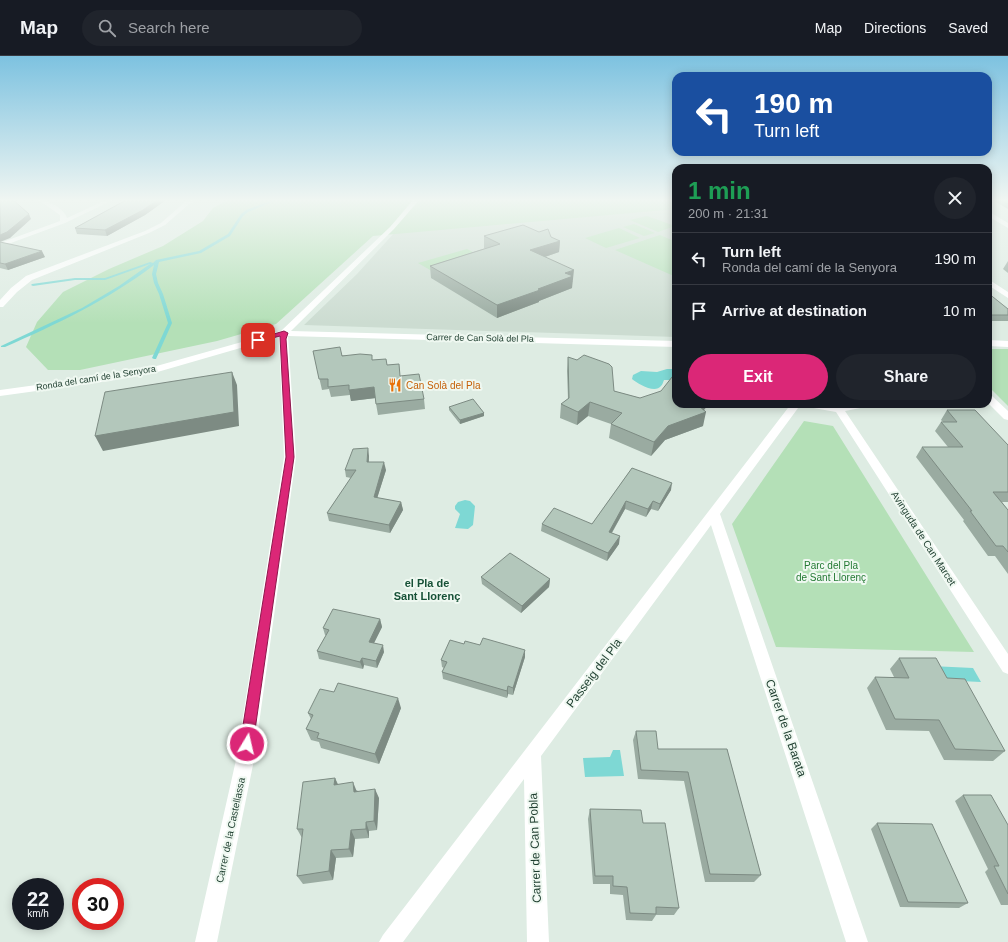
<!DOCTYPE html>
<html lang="en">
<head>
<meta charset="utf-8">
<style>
	body { margin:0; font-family:Helvetica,sans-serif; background:#20242c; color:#f1f3f6; height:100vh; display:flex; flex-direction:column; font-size:15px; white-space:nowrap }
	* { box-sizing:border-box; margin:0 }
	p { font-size:13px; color:#9ea1a6 }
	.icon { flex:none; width:22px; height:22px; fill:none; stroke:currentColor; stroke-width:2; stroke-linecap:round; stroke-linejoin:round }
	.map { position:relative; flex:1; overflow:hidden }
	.drawer { position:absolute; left:672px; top:108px; width:320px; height:244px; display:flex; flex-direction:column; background:#171b24; border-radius:12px; box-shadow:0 2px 10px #0003 }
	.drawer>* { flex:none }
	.guide { position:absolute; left:672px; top:16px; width:320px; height:84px; border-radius:12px; box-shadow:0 2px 10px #0003; background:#1a4fa0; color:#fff; overflow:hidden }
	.speed { position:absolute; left:12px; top:822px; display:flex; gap:8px; font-size:20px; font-weight:700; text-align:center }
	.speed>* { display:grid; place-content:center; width:52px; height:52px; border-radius:50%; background:#171b24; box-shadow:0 2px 10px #0003; line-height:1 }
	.speed small { font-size:10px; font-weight:400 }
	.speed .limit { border:6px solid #d22; background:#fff; color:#111 }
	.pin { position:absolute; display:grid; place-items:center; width:34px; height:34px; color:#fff; margin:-17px; border-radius:8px; box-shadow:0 2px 6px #0006 }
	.me { position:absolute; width:44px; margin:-22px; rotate:9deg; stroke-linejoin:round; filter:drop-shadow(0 0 3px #0008) }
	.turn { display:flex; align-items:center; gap:14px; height:84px; padding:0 16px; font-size:18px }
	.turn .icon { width:52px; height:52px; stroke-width:2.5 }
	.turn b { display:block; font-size:28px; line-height:34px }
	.round { display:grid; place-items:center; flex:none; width:42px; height:42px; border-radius:21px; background:#20242c }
	.summary { display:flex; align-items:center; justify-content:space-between; height:68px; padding:0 16px }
	h1 { font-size:24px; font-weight:600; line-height:30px; color:#1e9e55 }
	.cta { display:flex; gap:8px; margin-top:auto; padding:8px 16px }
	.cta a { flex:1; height:46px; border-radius:24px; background:#db2777; color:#fff; font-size:16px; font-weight:600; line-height:46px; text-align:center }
	.cta a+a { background:#20242c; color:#f1f3f6 }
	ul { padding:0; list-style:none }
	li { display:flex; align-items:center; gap:12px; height:52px; padding:0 16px; border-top:1px solid #363941 }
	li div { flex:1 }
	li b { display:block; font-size:15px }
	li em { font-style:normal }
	header { display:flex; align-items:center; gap:24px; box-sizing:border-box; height:56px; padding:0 20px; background:#171b24; border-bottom:1px solid #363941 }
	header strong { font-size:19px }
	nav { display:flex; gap:22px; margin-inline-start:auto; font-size:14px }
	.search { width:280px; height:36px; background:#20242c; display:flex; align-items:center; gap:10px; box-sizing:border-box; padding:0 14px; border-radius:22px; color:#9ea1a6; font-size:15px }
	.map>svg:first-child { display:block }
	.built { fill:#ccdcd1 }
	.green { fill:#b4e0b7 }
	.water { fill:#7ed8d4 }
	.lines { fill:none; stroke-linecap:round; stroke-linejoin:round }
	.stream { fill:#7ed8d4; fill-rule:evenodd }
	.street { fill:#fff; fill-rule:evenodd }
	.wall { fill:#9aaba1 }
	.shaded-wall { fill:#7d8b83 }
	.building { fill:#b3c7bb; stroke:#7d8b83 }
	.route { fill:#db2777; stroke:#8e194d }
	.labels { text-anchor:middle; stroke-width:4; stroke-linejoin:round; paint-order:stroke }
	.far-street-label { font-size:9px; fill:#1d3d2e; stroke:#eff8f1 }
	.food-label { font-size:10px; fill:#c56008; stroke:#eff8f1; text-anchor:start }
	.street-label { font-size:10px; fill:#1d3d2e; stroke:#eff8f1 }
	.park-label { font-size:10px; fill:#237933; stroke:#eff8f1 }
	.neighbourhood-label { font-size:11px; font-weight:bold; fill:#175137; stroke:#eff8f1 }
	.near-street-label { font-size:12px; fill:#1d3d2e; stroke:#eff8f1 }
</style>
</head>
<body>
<header>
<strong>Map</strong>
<div class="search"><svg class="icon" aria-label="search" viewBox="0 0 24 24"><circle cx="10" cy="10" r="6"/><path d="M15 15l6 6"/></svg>Search here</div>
<nav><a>Map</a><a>Directions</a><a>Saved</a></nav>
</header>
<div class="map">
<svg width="1008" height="886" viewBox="0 0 1008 886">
	<rect width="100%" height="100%" fill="#deece3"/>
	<path class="built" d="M425,143H676V281L304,269L357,218Z"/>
	<path class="green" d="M229,143H676V153L373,180L276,268L217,285L80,314H48L26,291L37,266L63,236L109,213L163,190L203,165L213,152Z
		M647,160L675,170L658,176L630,164Z
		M634,168L655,177L644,180L623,171Z
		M619,172L640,182L606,192L585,182Z
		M660,179L676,186V221L615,194Z
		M467,193L485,202L437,218L418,207Z
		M988,293H1008V350L988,330Z
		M804,365L833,370L974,596L776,591L732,468Z"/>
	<path class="water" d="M667,313H676V324H664C663,326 663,328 661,330C655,338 638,328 632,323L633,319L641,315L657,316Z
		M465,444L470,445L475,450L473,469L468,473L455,472L460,458L455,453V450L458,446Z
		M931,610L973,612L981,626L939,624Z
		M613,694H620L624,720L585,721L583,702L610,701Z"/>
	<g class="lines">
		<path class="stream" d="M276,143H279L248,156L243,160L230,180L201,197L159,206L156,218L158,227L163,238L172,267L156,303H154L152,302L168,267L159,238L154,227L152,218L154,209C108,244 57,268 5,291H1V290L82,252L119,230L150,208L105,224H75L33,230L31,229L32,228L75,222H105L150,206L153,207L156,204L199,195L228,178L241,158L246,154Z"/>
		<path class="street" d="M37,143C45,142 65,153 67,162L108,143H115L65,167L0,191V187L60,165V159Z
			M193,143H200L189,148L165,169L149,177L32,224L17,236L3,251H0V244L11,232L26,220L145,175L161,167L185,146Z
			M414,143H420L394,173L291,275L676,285V291L288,280L296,401L254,704L217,886H195L236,704L284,401L279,281L154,317L109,325L0,340V334L109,319L153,311L281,275L390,171Z
			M988,155L1008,167V172L988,160Z
			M988,223L1008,236V242L988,229Z
			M988,284L1008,285V291L988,290Z
			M988,338L991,339L1008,355V364L1004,363L988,347Z
			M791,348L836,349L872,348L871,350L845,355L1008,598V618L1003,616L836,356L802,350L801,348L720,458L868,886H846L711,469L541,700L549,886H527L524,723L403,886H379L383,879Z"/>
	</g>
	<path class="wall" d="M128,143H170L166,144L145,159L107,180L77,178L75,172Z
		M991,143H1008V153Z
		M484,180L551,181L560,185L559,196L545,201L573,226H572V232L539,245V246L497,262L431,222L430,210L486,192H484Z
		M0,186L45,201L8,214L0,212Z
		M1008,205V217L1003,213Z
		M988,237L1008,253V265H988Z
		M313,295L373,304L387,309L400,320L424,343L425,353L378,359L375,342L351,345L350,339L331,341L329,333L322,334Z
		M568,301L614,335L640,342L676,348H709L704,354L703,370L665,384L651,400L609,382L611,368L588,360L577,369L560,362L561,348L568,343L567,315Z
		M449,351L484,357V360L460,368L449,354Z
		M947,354L1008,389V446H1002L1008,454V518L995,500H988L963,465L964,464L916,401L922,391H948L935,375L941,366H943L941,364Z
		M369,400V406L386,414L377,442L401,446L403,454L390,477L329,465L327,457L351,422L346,421L345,414Z
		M632,412L671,434L658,455L651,453L646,461L625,453L612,477L619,488L607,505L541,475L542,468H592Z
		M481,521L550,523L549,531L521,557L482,528Z
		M380,563L382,571L374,587L384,596L377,612L364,609L363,613L319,603L317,595L326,579H325L323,572Z
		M464,588L525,601L513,639L508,638L507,642L443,623L442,616L444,612L442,611L441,604Z
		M899,602L947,622L1005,695L993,705L944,704L929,675L886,674L867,632L875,621H894L890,613Z
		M401,652L379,708L321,692L319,686L311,684L306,673L311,663L308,657Z
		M636,675L658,693H727L761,819L754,826H705L684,725L638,723L633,684Z
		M335,722L338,728L379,742L377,774L369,775V782L355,783L353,801L336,802L333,824L303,828L297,820L302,782L297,773Z
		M963,739L1008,769V849H1001L985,816L988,813L955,745Z
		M590,753L643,767L679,852L674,859H656L652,865L626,864L623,839L610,838V828H593L588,763Z
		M877,767L968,847L959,852L900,851L871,773Z"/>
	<path class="shaded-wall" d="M159,143H170L166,144L145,159L107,180L105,174Z
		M29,158L31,163L10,182L0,186V179Z
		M560,185L559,196L530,206V194Z
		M42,195L45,201L8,214L5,208Z
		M574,214L572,232L539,245V246L497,262V249L538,233L565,217Z
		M232,316L237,329L239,370L103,395L95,380Z
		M374,331L376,342L351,345L349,334Z
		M590,346L588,360L577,369L578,356Z
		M700,348H709L700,358L706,356L703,370L665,384L651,400L654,386L668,370L699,350Z
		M484,357V360L460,368V364Z
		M368,392L369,400L368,413L367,406Z
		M384,406L386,414L375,449L374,441Z
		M672,427L671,434L658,455L660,448Z
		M626,445L625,453L608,483L609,476Z
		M653,445L651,453L646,461L648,453Z
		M401,446L403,454L390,477L389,469Z
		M620,480L619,488L607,505L608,497Z
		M550,523L549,531L521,557L522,550Z
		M380,563L382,571L371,593L369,586Z
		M383,589L384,596L377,612L376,605Z
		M525,594V601L513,639V632Z
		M362,602L364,609L363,613L360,606Z
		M508,630V638L507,642V635Z
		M398,642L401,652L379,708L375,698Z
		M335,722L339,732L334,729Z
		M353,726L357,736H354Z
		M375,733L379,742L377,774L374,765Z
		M366,766L369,775V782L366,773Z
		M351,774L355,783L353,801L349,793Z
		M331,794L336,802L333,824L329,815Z"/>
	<path class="building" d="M0,143H12L29,158L7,176L0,179Z
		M128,143H159L143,154L105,174L75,172Z
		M998,143H1008V148Z
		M523,169L539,176L548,173L551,181L560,185L530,194L574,214L565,217L573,220L538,233L540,234L497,249L430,210L500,188L484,180Z
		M0,186L42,195L5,208L0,207Z
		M988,237L1008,253V259H989L988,257Z
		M340,291L342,300L360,298L372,299V304L386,303L387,309L399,308L400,320L419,318L424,343L376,348L374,331L349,334V329L328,331V323H319L313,295Z
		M584,299L609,308L612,311L614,335L640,342L661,335L676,316V348H700L699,350L706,356L668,370L654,386L611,368L622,357L590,346L578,356L561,348L569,342L568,301L577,304Z
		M232,316L234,356L95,380L105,336Z
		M473,343L484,357L460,364L449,351Z
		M947,354H975L1008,389V436H993L1008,454V496L1003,490H996L970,455H972L922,391H963L941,366H957Z
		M368,392L367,406H384L374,441L401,446L389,469L327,457L356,414H345L353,393Z
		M632,412L672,427L660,448L653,445L648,453L626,445L609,476L620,480L608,497L542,468L554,452L592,468Z
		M510,497L550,523L522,550L481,521Z
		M333,553L380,563L369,586L383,589L376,605L362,602L360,606L317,595L329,574L323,572Z
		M483,582L525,594L513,632L508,630L507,635L442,616L447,606L441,604L450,584L464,588L465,585L480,589Z
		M899,602H936L947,622L965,623L1005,695L955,693L939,664L895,663L875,621L909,622Z
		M338,627L398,642L375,698L317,682L319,677L306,673L313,659L308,657L320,633L334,636Z
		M636,675H656L658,693H727L761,819L710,818L688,716L641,714Z
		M335,722L334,729L353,726L354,736L375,733L374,765L366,766V773L351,774L349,793L331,794L329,815L297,820L303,773H297L303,726Z
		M963,739H991L1008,769V838L994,810H999Z
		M590,753L641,754L643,767H665L679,852L656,851V858L630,857L627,831L613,830V820H595Z
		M877,767L932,768L968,847L908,846Z"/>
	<linearGradient id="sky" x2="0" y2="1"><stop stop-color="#7dc2e0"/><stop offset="0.54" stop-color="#f0f6f2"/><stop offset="1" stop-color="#f0f6f2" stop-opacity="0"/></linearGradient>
	<rect width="1008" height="267" fill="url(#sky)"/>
	<path class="route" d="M284,275L288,277L286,283L294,401L253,688L251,693L247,695L242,693L240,688L286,401L280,280L258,286L254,284Z"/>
	<defs>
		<g id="restaurant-bare" transform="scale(1.08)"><path d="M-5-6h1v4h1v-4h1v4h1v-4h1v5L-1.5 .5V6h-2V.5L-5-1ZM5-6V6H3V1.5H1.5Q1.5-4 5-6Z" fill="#e8710a" stroke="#eff8f1" stroke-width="2.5" paint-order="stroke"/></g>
	</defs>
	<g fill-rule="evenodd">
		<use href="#restaurant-bare" x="395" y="329"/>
	</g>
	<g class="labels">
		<g class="far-street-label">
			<text transform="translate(480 282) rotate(1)" y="3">Carrer de Can Solà del Pla</text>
			<text transform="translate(96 322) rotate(-9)" y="3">Ronda del camí de la Senyora</text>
		</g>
		<g class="food-label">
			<text x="406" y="333">Can Solà del Pla</text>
		</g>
		<g class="street-label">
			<text transform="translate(924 482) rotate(57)" y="4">Avinguda de Can Marcet</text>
			<text transform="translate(230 774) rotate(-78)" y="4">Carrer de la Castellassa</text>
		</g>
		<g class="park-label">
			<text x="831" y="513">Parc del Pla<tspan x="831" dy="12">de Sant Llorenç</tspan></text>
		</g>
		<g class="neighbourhood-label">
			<text x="427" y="531">el Pla de<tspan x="427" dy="13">Sant Llorenç</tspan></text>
		</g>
		<g class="near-street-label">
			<text transform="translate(594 617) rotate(-53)" y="4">Passeig del Pla</text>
			<text transform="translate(786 672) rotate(71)" y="4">Carrer de la Barata</text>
			<text transform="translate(535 792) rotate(-92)" y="4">Carrer de Can Pobla</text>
		</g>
	</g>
</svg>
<div class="speed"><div>22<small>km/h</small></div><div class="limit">30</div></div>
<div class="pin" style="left:258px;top:284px;background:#d93025"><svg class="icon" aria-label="arrive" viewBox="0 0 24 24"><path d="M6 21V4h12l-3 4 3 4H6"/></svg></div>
<svg class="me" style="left:247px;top:688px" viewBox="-20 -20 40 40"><circle r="17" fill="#db2777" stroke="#fff" stroke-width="3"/><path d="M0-11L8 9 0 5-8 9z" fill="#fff"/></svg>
<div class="guide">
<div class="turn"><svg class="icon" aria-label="left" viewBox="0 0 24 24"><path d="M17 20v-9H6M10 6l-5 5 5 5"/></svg><div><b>190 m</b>Turn left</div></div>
</div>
<section class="drawer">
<div class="summary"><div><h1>1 min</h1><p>200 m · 21:31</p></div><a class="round"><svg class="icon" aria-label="close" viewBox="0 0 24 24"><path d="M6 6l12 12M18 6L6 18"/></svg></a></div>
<ul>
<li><svg class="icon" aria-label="left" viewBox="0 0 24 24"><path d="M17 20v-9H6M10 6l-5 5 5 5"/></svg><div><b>Turn left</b><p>Ronda del camí de la Senyora</p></div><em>190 m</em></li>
<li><svg class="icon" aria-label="arrive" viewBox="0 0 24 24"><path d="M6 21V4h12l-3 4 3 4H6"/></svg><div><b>Arrive at destination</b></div><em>10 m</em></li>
</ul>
<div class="cta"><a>Exit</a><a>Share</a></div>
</section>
</div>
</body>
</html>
